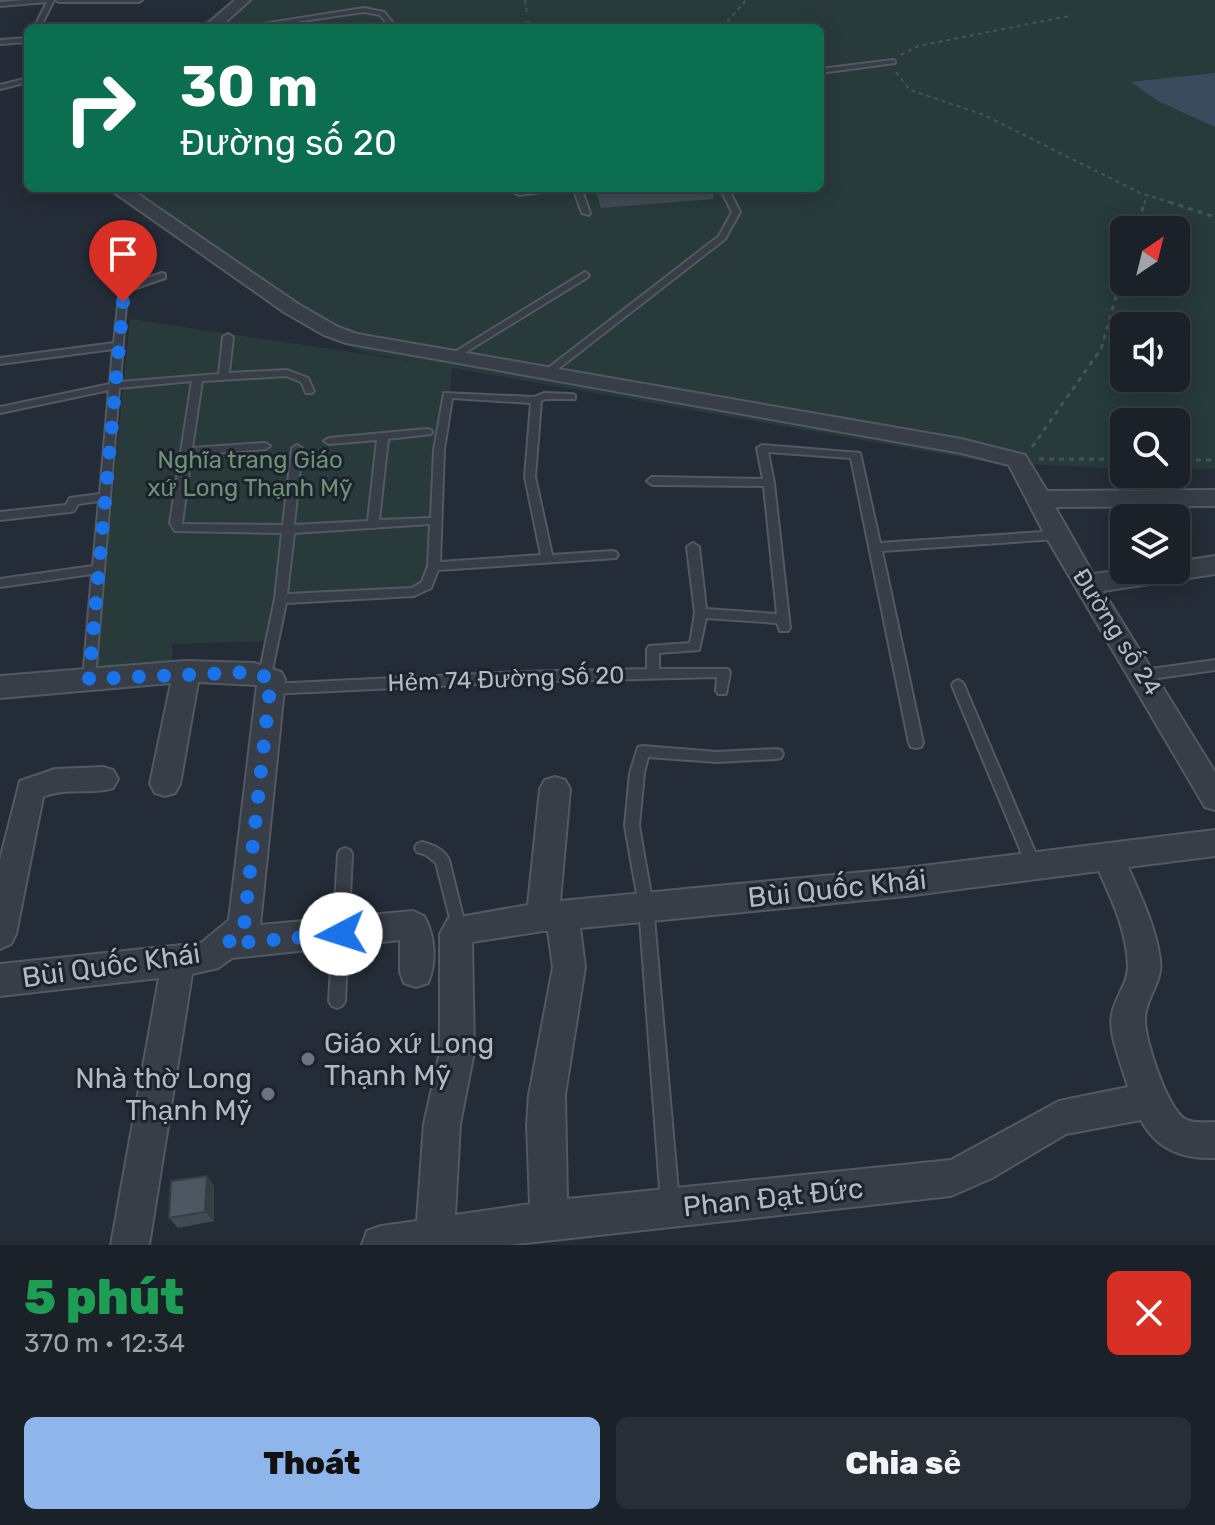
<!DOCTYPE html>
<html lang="vi">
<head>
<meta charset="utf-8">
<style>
	body { margin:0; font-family:Rubik,sans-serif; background:#282e35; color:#f1f3f6; height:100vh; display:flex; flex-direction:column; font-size:30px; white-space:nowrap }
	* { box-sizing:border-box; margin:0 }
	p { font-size:26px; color:#a0a3a8 }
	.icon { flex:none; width:44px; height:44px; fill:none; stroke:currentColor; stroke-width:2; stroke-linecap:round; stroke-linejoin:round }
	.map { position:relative; height:1245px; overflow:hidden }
	.sheet { display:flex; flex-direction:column; background:#1b2129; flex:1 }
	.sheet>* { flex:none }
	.guide { position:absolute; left:24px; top:24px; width:800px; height:168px; border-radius:12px; box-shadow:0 4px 20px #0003,0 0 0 2px #393e46; background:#0b6e4f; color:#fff; overflow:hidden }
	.needle { width:52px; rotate:35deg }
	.tools { position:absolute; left:1110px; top:216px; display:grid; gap:16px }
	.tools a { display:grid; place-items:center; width:80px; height:80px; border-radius:12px; background:#1b2129; box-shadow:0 4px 20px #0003,0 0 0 2px #393e46; font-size:40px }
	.pin { position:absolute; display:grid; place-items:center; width:68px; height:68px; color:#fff; margin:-82px -34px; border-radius:50% 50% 50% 0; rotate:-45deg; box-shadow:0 0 8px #0007 }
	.pin .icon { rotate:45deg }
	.me { position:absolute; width:88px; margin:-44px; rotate:265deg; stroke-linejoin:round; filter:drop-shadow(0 0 6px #0008) }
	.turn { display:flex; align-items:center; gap:28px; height:168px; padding:0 24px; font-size:36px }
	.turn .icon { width:104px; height:104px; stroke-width:2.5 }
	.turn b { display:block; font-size:56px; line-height:68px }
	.round { display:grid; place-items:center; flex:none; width:84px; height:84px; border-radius:12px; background:#282e35 }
	.overview { display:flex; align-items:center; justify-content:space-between; height:136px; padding:0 24px }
	h1 { font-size:48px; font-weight:800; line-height:60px; color:#1e9e55 }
	.cta { display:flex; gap:16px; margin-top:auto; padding:16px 24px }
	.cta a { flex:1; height:92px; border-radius:12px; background:#8fb6eb; color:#111; font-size:32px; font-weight:800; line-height:92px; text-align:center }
	.cta a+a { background:#282e35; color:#f1f3f6 }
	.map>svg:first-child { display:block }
	.green { fill:#283a3a; fill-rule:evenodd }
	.water { fill:#3b4b5e }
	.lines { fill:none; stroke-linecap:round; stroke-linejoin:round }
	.lane-casing { stroke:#525962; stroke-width:4 }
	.street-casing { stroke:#525962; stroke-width:4 }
	.path-far1 { stroke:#455557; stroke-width:2; stroke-dasharray:4 4; stroke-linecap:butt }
	.path { stroke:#455557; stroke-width:3; stroke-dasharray:5 5; stroke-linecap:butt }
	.lane { fill:#373e47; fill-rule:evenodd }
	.street { fill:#373e47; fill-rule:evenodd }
	.wall { fill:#414b54 }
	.shaded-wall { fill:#353d45 }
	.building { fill:#4c5762; stroke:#353d45; stroke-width:2 }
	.route { stroke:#1a73e8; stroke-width:14; stroke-dasharray:0 25.2 }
	.worship-dot { fill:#6b7280; stroke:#1c232c; stroke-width:3 }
	.labels { text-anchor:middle; stroke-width:6; stroke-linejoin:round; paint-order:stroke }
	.park-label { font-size:24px; fill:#6c9273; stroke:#1c232c }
	.street-label { font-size:24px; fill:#b2b9c3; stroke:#1c232c }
	.near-street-label { font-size:28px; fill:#b2b9c3; stroke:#1c232c }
	.near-poi-label { font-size:28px; fill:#b2b9c3; stroke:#1c232c; text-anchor:start }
</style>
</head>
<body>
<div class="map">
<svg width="1215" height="1245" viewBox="0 0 1215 1245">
	<rect width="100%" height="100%" fill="#242c37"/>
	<path class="green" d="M232,0H1215V469H1176V422H1124V469L987,462L452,368L437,572L424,587L276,605L272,641L172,644L173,669L95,670L130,319L417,362L363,352L324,336L102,188H820V28H195ZM1124,230H1176V282H1124ZM1124,326H1176V378H1124Z"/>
	<path class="water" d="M1215,73V127L1158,101L1131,82Z"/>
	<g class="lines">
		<g class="lane-casing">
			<path id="lane" d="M25,0H54L40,28H34L47,2L0,6V2Z
				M56,0H142L139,2H59Z
				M364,8L384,12L397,28H391L380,15L364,12L254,28H237Z
				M528,23L542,28H503Z
				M28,38V42L0,44V40Z
				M893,60L895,61V63L820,73V69Z
				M28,78V82L0,89V85Z
				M539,188H562L558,190L519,195L515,193L519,191Z
				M573,188H581L590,213L589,215L582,213Z
				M720,188H728L740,212L725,239L549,376H543V372L719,236L732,212Z
				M585,272L589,275L588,277L453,360H447L445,358Z
				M162,273L165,274V278L127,291L120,382L219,374L223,337L228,334L233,337L229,373L287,370L308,378L314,391L312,393H306L301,382L286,376L202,381L192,448L265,443L270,446L265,449L191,455L182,524L283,525L292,448L297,445L302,448L294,525L368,521L377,440L329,444L324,441L329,438L427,429L431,430L432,432L431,434L388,439L379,520L431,518L434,450L444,393L534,397L544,393L571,394L575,395V399H546L541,401L535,477L552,555L612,551L616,552L618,555L616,558L438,570L431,588L414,596L286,603L271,675L269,678H261L259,675L275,599L282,533L175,531L170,523L192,381L119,388L95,679L93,682H85L83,679L92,574L0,587V579L93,566L99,501L78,504L74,511L70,512L0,520V512L66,505L70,498L100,494L109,390L0,413V407L110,384L113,349L0,364V358L114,343L120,287ZM452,398L531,403L525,477L541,555L440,562L444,450ZM430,524L428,566L422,582L412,588L287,594L294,533Z
				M762,445L860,453L880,543L1057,531L1063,535L1057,539L882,551L923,743L921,747L916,748L911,747L909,743L851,458L768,452L774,483L790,628L788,631H780L777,623L706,618L699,650L659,653V669H728L730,672L726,694H718L716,691L717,677L519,682L270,694L266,692L264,689L266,686L270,684L519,672L647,669V649L649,646L690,643L695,613L687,547L693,543L699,547L706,609L777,614L764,486L652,485L647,481L652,477L763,479L757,448Z
				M1215,660V670L1144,680L1140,678L1138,675L1140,672L1144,670Z
				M958,680L962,682L964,685L1041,866L1039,870L1034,872L1029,870L1027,866L952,685L954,682Z
				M643,746L717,752L776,749L781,750L783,754L781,758L776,759L717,762L648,757L644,773L639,826L653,906L679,1203L676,1209L670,1212L664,1209L661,1203L639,906L625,826L630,773L638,747Z
				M422,842C433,845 444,849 449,860L466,929L464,934L459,936L454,934L436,863L426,855L417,852L415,848L417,844Z
				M345,848L350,850L352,854L345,1001L342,1006L337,1008L332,1006L329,1001L338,854L340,850Z"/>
		</g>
		<g class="street-casing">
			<path id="street" d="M235,0H250L219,28H203Z
				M108,188H129L298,304L338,327L357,334L961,439L1025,455L1047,491L1215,490V506L1055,507L1093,574L1124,570H1176V562L1215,556V574L1103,591L1215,772V810L1205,807L1045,535L1009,465L961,453L346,343L324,335L284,312Z
				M185,661L254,663L281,672L285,679L260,925L413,911L424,916C435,936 437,961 428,983L416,987L404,983L400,972V940L232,958L218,968L192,974L149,1245H111L159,978L0,996V964L201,943L229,920L257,685L198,682L180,784L175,793L165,796L155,793L150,784L171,683L0,698V676Z
				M103,767L113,770L118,779L113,788C91,795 65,787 43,797L16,934L11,944L0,949V860L20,781L55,769Z
				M555,777L565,780L570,789L560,901L906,868L1215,830V856L1128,867C1141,897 1156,927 1160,960C1163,982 1146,997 1145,1018C1144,1039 1167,1108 1185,1119C1194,1124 1205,1122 1215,1122V1158C1183,1159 1157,1150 1141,1120L1066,1134L992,1178L951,1196L508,1245H362L367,1231L381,1226L417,1221L424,1124L440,1052V934L448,919L528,905L540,789L545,780ZM1099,871C1112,900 1128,934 1128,967C1128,984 1115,997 1112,1014C1108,1035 1122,1065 1128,1087L1059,1101L951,1160L567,1199L565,1095L585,967L580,928L906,896ZM543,931H548L553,967L529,1095L527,1125L530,1204L455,1215L460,1124L474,1052L472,942Z"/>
		</g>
		<path class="path-far1" d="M525,0L527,13
			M722,28L746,0
			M901,55L918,46L1069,16
			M896,72L910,90L984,115L1140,193L1175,204
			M1144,204L1147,196"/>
		<path class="path" d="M1169,202L1215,217
			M1135,230L1145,202
			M1032,447L1101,349L1124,269
			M1039,459H1124
			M1176,460H1215"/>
		<use href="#lane" class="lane"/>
		<use href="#street" class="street"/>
	</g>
	<path class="wall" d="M595,188H714L713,199L601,208Z
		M757,188H786V191L759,193Z
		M207,1176L214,1186V1221L178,1228L169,1218Z"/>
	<path class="shaded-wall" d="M207,1176L214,1186V1221L205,1212Z"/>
	<path class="building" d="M207,1176L205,1212L169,1218L171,1181Z"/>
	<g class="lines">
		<path class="route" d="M123,302L89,679L253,672L271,679L244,926L227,944L341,934"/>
	</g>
	<g class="worship-dot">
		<circle cx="308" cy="1059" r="8"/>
		<circle cx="268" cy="1094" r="8"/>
	</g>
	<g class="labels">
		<g class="park-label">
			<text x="250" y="468">Nghĩa trang Giáo<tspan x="250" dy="28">xứ Long Thạnh Mỹ</tspan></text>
		</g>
		<g class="street-label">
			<text transform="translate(1117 632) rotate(58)" y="8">Đường số 24</text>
			<text transform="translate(506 679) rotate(-2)" y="8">Hẻm 74 Đường Số 20</text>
		</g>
		<g class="near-street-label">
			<text transform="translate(837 888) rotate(-6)" y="10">Bùi Quốc Khái</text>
			<text transform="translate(111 965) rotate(-8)" y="10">Bùi Quốc Khái</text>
			<text transform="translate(773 1197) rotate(-6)" y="10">Phan Đạt Đức</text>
		</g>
		<g class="near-poi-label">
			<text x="324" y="1053">Giáo xứ Long<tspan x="324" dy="32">Thạnh Mỹ</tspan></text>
			<text x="252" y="1088" text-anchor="end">Nhà thờ Long<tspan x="252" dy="32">Thạnh Mỹ</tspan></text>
		</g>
	</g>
</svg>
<div class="tools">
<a><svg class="needle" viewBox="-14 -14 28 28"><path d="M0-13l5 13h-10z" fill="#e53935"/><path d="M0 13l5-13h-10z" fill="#a0a3a8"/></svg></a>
<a><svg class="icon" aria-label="sound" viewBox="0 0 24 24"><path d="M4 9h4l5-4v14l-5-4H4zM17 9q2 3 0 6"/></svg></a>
<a><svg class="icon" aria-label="search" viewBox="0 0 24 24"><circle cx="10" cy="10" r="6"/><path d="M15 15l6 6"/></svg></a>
<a><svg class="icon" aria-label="layers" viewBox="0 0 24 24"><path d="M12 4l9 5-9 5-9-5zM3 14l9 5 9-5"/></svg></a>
</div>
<div class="pin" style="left:123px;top:302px;background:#d93025"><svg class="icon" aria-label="arrive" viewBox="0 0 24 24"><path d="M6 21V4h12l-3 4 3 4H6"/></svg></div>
<svg class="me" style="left:341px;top:934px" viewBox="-20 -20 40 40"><circle r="19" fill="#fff"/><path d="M0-13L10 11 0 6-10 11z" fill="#1a73e8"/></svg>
<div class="guide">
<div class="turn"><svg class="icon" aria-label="right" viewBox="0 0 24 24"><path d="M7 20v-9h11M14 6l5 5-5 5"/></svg><div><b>30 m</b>Đường số 20</div></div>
</div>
</div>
<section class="sheet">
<div class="overview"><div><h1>5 phút</h1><p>370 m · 12:34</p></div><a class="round" style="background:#d93025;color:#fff"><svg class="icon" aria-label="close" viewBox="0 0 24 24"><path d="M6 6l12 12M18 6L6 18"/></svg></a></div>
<div class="cta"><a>Thoát</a><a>Chia sẻ</a></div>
</section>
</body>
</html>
